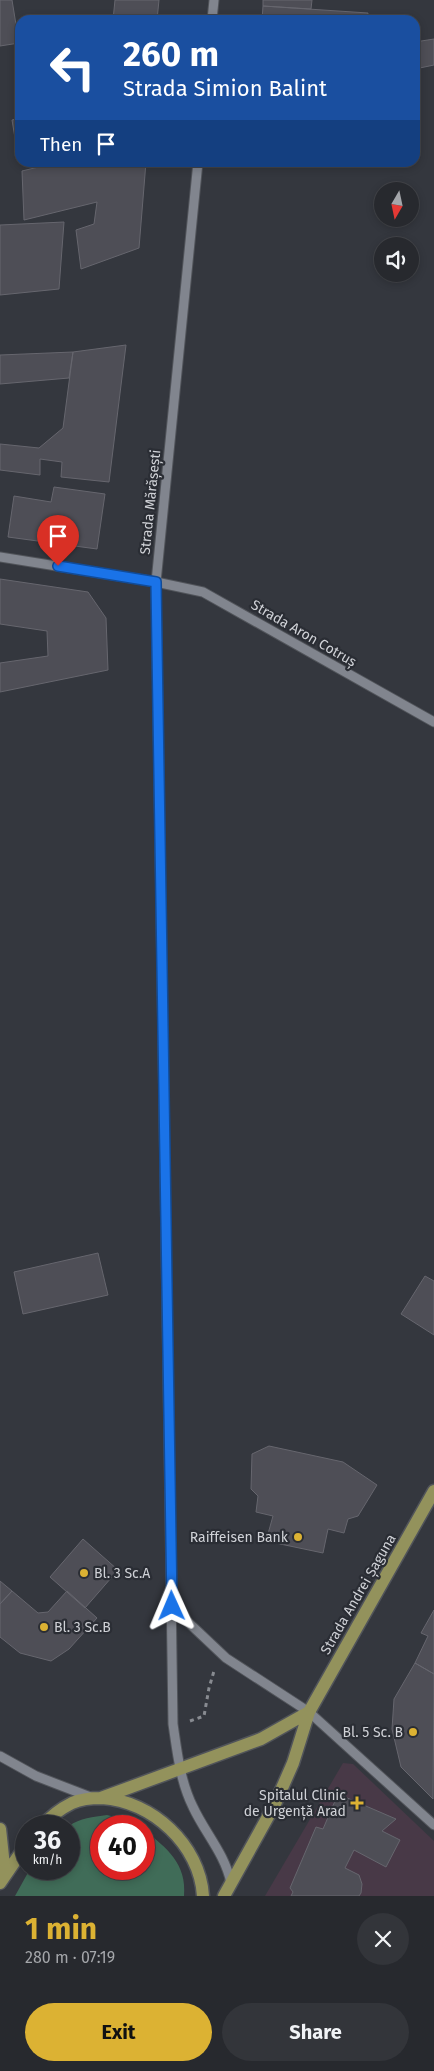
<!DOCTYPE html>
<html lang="en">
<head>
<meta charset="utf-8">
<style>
	body { margin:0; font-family:"Fira Sans",sans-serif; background:#33353a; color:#f1f3f6; height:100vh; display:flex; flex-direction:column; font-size:19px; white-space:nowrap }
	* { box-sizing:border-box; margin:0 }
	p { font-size:16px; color:#a4a6aa }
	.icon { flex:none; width:28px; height:28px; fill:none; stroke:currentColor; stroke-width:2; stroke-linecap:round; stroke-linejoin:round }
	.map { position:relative; height:1896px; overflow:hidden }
	.sheet { display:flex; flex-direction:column; background:#27292e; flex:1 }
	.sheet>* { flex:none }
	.top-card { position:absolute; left:15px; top:15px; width:405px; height:152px; border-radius:15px; box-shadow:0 2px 8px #0003,0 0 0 1px #43454a; background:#1a4fa0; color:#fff; overflow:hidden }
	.needle { width:32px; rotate:189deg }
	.fabs { position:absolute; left:374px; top:182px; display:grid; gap:10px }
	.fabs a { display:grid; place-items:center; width:45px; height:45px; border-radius:50%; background:#27292e; box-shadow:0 2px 8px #0003,0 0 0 1px #43454a; font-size:25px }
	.speed { position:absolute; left:15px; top:1815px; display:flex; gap:10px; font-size:25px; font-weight:700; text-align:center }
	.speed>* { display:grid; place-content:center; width:65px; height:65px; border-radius:50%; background:#27292e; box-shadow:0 2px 8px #0003,0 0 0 1px #43454a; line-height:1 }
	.speed small { font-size:12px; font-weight:400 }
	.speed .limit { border:8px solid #d22; background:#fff; color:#111 }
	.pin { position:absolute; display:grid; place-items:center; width:42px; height:42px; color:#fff; margin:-51px -21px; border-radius:50% 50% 50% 0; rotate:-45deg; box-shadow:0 0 5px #0007 }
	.pin .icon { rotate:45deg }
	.me { position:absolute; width:55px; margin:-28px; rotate:359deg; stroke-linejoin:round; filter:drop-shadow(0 0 4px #0008) }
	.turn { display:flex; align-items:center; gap:18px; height:105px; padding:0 25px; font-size:22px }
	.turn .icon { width:65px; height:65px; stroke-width:2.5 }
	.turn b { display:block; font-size:35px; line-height:42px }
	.then { display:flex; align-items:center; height:48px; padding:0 25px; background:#0003; gap:10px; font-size:19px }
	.round { display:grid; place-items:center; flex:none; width:52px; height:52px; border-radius:26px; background:#33353a }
	.overview { display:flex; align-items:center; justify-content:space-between; height:85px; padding:0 25px }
	h1 { font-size:30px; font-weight:700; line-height:38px; color:#dcb233 }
	.cta { display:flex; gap:10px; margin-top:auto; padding:10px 25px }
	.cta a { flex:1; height:58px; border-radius:30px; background:#dcb233; color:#111; font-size:20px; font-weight:700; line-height:58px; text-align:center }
	.cta a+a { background:#33353a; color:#f1f3f6 }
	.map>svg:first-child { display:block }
	.medical { fill:#483947 }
	.green { fill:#406c58 }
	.building { fill:#4e4e56; stroke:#66666e }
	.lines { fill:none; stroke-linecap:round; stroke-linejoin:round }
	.minor-casing { stroke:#51545a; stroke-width:11 }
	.major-casing { stroke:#51545a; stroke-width:15 }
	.path { stroke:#888b91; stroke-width:3; stroke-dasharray:4 4; stroke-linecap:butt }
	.minor { stroke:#81858e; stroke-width:9 }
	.major { stroke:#93925c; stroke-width:12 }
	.route-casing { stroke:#114b97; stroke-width:12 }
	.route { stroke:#1a73e8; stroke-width:9 }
	.poi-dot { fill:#dcb233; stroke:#2a2d34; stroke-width:2 }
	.labels { text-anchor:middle; stroke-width:4.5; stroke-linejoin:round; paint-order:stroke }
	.street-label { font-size:14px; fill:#d0d2d7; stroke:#2a2d34 }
	.poi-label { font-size:14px; fill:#d0d2d7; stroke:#2a2d34; text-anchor:end }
</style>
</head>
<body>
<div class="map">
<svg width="434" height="1896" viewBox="0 0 434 1896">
	<rect width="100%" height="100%" fill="#34373e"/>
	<path class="medical" d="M343,1763L353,1764L434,1841V1896H265Z"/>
	<path class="green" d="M107,1815L123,1819L138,1826H101V1869H144V1830C167,1848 187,1864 184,1896H15L30,1869H69V1826C80,1818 93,1817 107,1815Z"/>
	<path class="building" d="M0,0H12L19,43L0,46Z
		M115,0H159L157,20H113Z
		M263,0H312L311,9L263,6Z
		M263,6L368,13L367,20H262Z
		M434,39V65L415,69V42Z
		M20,118V149L17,150L12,120Z
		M59,162H146L139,248L81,269L76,230L94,224L97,202L24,220L22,171Z
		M64,222L59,289L0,295V225Z
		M126,345L109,482L61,477L62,462L40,459V475L0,470V444L39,448L63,428L73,352Z
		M73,352L69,378L0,384V355Z
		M54,487L105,494L97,549L8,537L14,496L51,502Z
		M0,579L88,592L106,618L108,670L0,692V663L48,656L47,631L0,624Z
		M98,1253L108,1295L23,1314L14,1272Z
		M425,1276L434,1281V1335L401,1314Z
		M269,1446L343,1462L377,1485L358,1516L348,1519L344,1533L328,1529L323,1553L266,1541L273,1516L256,1512L258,1496L251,1489L252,1454Z
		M83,1539L118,1570L85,1608L50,1577Z
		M0,1581L12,1591L0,1604Z
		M12,1591L38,1613L48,1612L67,1591L97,1618L69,1649L51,1661L20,1653L0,1637V1604Z
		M434,1610V1674L415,1663L428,1636L421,1633Z
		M415,1663L434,1674L433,1799L401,1767L392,1729L394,1699Z
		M338,1794L396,1819L382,1831L400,1840L386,1867L354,1850L345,1868L359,1875L362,1884L361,1893L359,1896H291L293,1892L290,1888L316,1827L323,1829Z"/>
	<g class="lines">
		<g class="minor-casing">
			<path id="minor" d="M212,20L214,0
				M198,162L156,582L173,1724C177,1751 180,1781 193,1807C205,1833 225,1854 231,1883
				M0,557L156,582L203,592L434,722
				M172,1607L226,1658L309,1712L434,1825
				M0,1756L36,1776L93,1798"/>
		</g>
		<g class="major-casing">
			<path id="major" d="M101,1798L261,1739L309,1712
				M42,1826C51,1816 60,1809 72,1803C81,1799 92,1798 102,1798C152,1801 200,1845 203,1896
				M0,1829L5,1875
				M0,1883L26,1845
				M224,1896L275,1804L293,1763L309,1712L434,1491"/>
		</g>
		<path class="path" d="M190,1721L204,1716L209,1688L214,1671"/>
		<use href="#minor" class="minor"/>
		<use href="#major" class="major"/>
	</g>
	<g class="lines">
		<g class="route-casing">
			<path id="route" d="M58,566L156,582L172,1606"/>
		</g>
		<use href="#route" class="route"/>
	</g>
	<g class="poi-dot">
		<circle cx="298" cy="1537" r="5"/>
		<circle cx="84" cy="1573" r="5"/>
		<circle cx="44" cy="1627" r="5"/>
		<circle cx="413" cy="1732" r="5"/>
		<path d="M354.5 1795.5h5v5h5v5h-5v5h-5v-5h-5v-5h5z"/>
	</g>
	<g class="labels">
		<g class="street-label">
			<text transform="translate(150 502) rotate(-84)" y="5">Strada Mărășești</text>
			<text transform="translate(304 633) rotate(30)" y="5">Strada Aron Cotruș</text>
			<text transform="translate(358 1594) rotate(-60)" y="5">Strada Andrei Șaguna</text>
		</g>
		<g class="poi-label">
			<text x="288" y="1542">Raiffeisen Bank</text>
			<text x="94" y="1578" text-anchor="start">Bl. 3 Sc.A</text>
			<text x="54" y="1632" text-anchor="start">Bl. 3 Sc.B</text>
			<text x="403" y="1737">Bl. 5 Sc. B</text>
			<text x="346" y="1800">Spitalul Clinic<tspan x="346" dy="16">de Urgență Arad</tspan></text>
		</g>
	</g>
</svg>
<div class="fabs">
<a><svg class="needle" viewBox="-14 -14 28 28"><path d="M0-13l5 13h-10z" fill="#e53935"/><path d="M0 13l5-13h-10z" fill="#a4a6aa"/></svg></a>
<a><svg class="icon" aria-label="sound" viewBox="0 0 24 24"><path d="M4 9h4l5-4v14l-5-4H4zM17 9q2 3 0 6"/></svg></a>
</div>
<div class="speed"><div>36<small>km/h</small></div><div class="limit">40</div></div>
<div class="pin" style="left:58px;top:566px;background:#d93025"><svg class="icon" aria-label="arrive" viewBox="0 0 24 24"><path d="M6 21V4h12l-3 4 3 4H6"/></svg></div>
<svg class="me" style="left:172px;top:1606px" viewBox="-20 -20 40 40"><path d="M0-17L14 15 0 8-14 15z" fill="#1a73e8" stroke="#fff" stroke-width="4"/></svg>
<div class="top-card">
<div class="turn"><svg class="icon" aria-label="left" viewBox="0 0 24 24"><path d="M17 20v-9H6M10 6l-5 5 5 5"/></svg><div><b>260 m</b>Strada Simion Balint</div></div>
<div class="then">Then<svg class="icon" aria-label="arrive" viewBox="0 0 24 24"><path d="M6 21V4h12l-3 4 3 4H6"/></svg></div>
</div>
</div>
<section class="sheet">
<div class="overview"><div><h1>1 min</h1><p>280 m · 07:19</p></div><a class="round"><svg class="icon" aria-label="close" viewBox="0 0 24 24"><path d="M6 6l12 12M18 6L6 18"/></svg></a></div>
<div class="cta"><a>Exit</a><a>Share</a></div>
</section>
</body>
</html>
